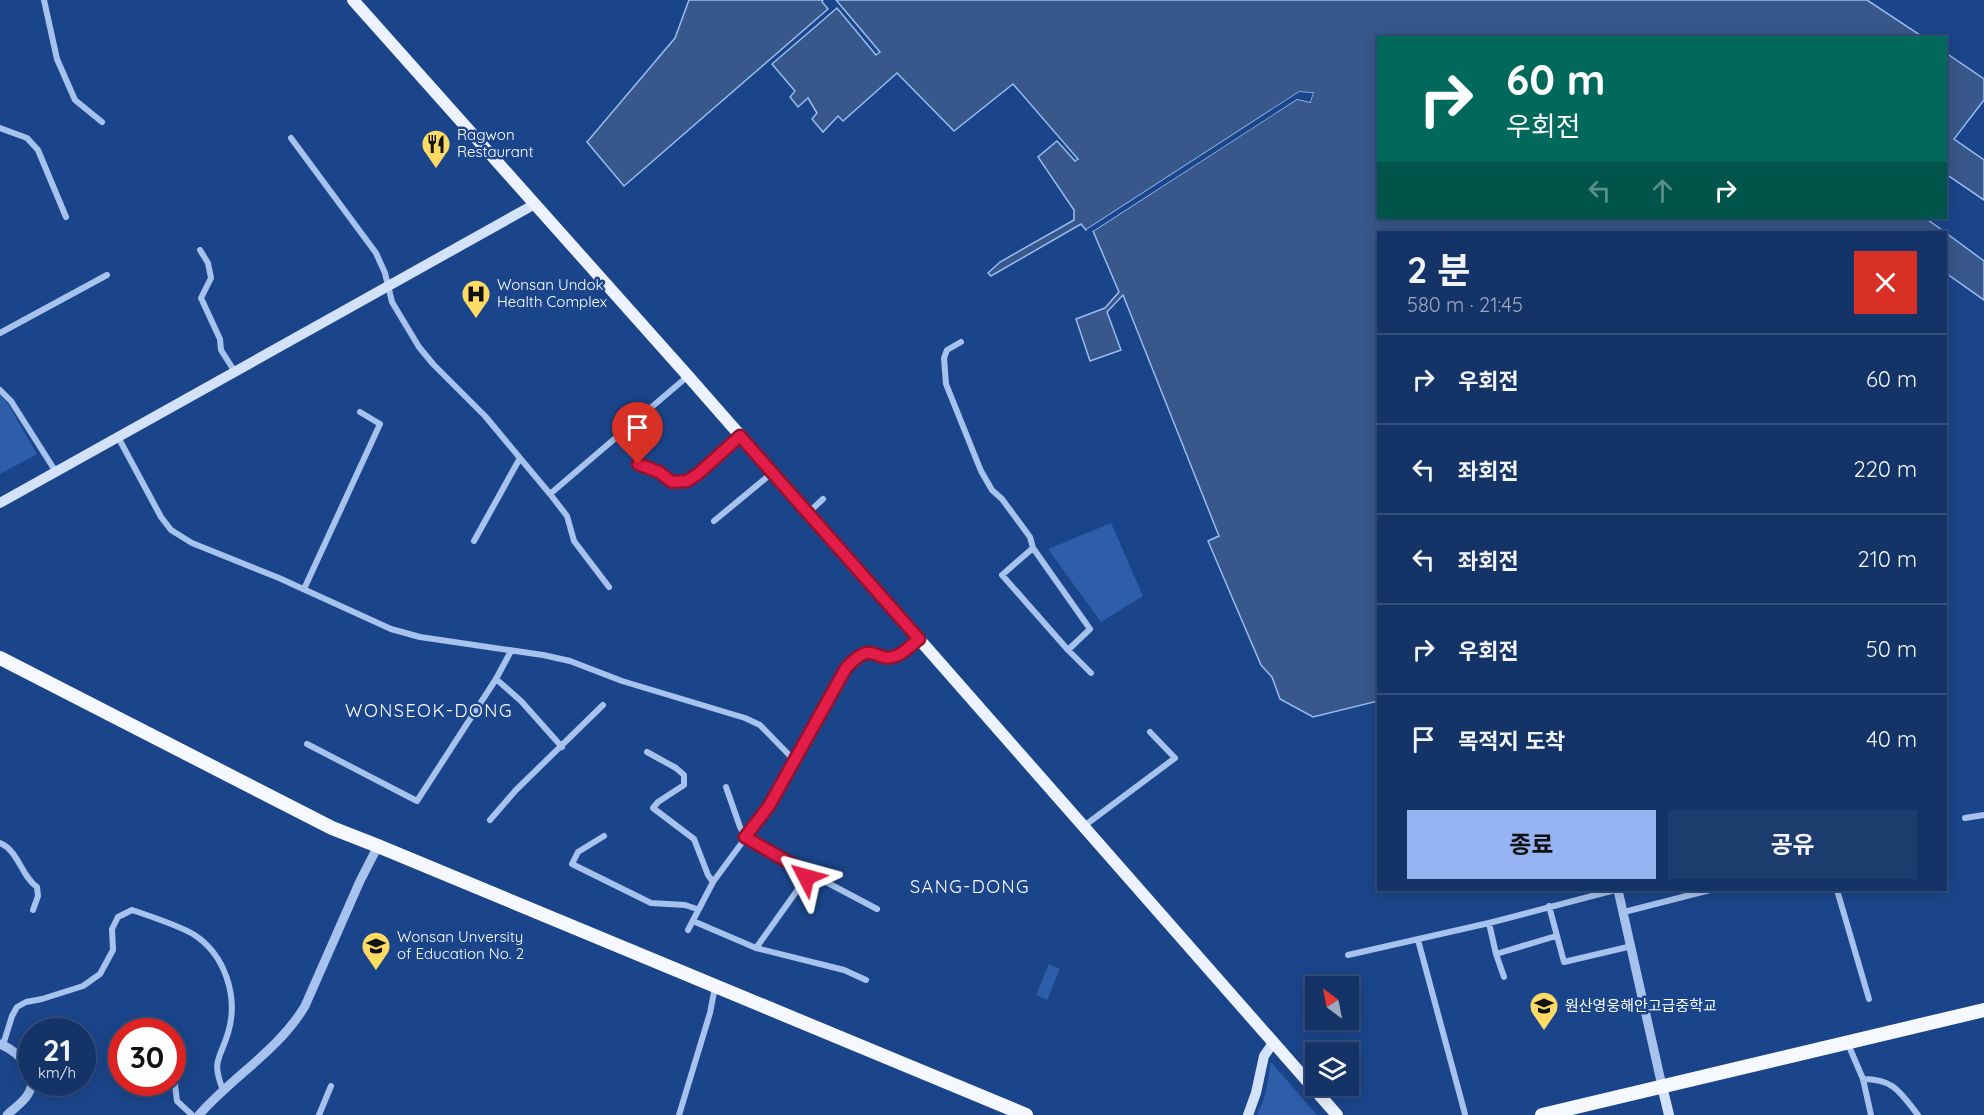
<!DOCTYPE html>
<html lang="ko">
<head>
<meta charset="utf-8">
<style>
	body { margin:0; font-family:Quicksand,"Noto Sans KR",sans-serif; background:#1d3c6e; color:#f1f3f6; height:100vh; display:flex; flex-direction:column; font-size:22px; white-space:nowrap }
	* { box-sizing:border-box; margin:0 }
	p { font-size:20px; color:#9daac0 }
	.icon { flex:none; width:33px; height:33px; fill:none; stroke:currentColor; stroke-width:2; stroke-linecap:round; stroke-linejoin:round }
	.map { position:relative; flex:1; overflow:hidden }
	.sheet { position:absolute; left:1377px; top:231px; width:570px; height:660px; display:flex; flex-direction:column; background:#143468; border-radius:0px; box-shadow:0 3px 15px #0003,0 0 0 2px #334f7c }
	.sheet>* { flex:none }
	.guide { position:absolute; left:1377px; top:36px; width:570px; height:183px; border-radius:0px; box-shadow:0 3px 15px #0003,0 0 0 2px #334f7c; background:#00695c; color:#fff; overflow:hidden }
	.needle { width:39px; rotate:328deg }
	.controls { position:absolute; left:1305px; top:976px; display:grid; gap:12px }
	.controls a { display:grid; place-items:center; width:54px; height:54px; border-radius:0px; background:#143468; box-shadow:0 3px 15px #0003,0 0 0 2px #334f7c; font-size:30px }
	.speed { position:absolute; left:18px; top:1018px; display:flex; gap:12px; font-size:30px; font-weight:700; text-align:center }
	.speed>* { display:grid; place-content:center; width:78px; height:78px; border-radius:50%; background:#143468; box-shadow:0 3px 15px #0003,0 0 0 2px #334f7c; line-height:1 }
	.speed small { font-size:15px; font-weight:400 }
	.speed .limit { border:9px solid #d22; background:#fff; color:#111 }
	.pin { position:absolute; display:grid; place-items:center; width:51px; height:51px; color:#fff; margin:-62px -26px; border-radius:50% 50% 50% 0; rotate:-45deg; box-shadow:0 0 6px #0007 }
	.pin .icon { rotate:45deg }
	.me { position:absolute; width:66px; margin:-33px; rotate:309deg; stroke-linejoin:round; filter:drop-shadow(0 0 4px #0008) }
	.turn { display:flex; align-items:center; gap:21px; height:126px; padding:0 30px; font-size:27px }
	.turn .icon { width:78px; height:78px; stroke-width:2.5 }
	.turn b { display:block; font-size:42px; line-height:51px }
	.lanes { display:flex; align-items:center; height:57px; padding:0 30px; background:#0003; justify-content:center; gap:30px; direction:ltr }
	.lanes .off { opacity:.35 }
	.round { display:grid; place-items:center; flex:none; width:63px; height:63px; border-radius:0px; background:#1d3c6e }
	.overview { display:flex; align-items:center; justify-content:space-between; height:102px; padding:0 30px }
	h1 { font-size:36px; font-weight:700; line-height:45px }
	.button { display:flex; gap:12px; margin-top:auto; padding:12px 30px }
	.button a { flex:1; height:69px; border-radius:0px; background:#95b2f1; color:#111; font-size:24px; font-weight:700; line-height:69px; text-align:center }
	.button a+a { background:#1d3c6e; color:#f1f3f6 }
	ul { padding:0; list-style:none }
	li { display:flex; align-items:center; gap:18px; height:90px; padding:0 30px; border-top:2px solid #334f7c }
	li div { flex:1 }
	li b { display:block; font-size:22px }
	li em { font-style:normal }
	.map>svg:first-child { display:block }
	.green { fill:#2e5ea9 }
	.water { fill:#38578a; stroke:#99bcef; stroke-width:1.5 }
	.pier { fill:#1b458b }
	.lines { fill:none; stroke-linecap:round; stroke-linejoin:round }
	.minor { stroke:#a6c2ed; stroke-width:6 }
	.tertiary { stroke:#a6c2ed; stroke-width:9 }
	.secondary { stroke:#d3e1f9; stroke-width:10 }
	.primary { stroke:#ecf2ff; stroke-width:12 }
	.trunk { stroke:#f6f8ff; stroke-width:14 }
	.route-casing { stroke:#92132f; stroke-width:15 }
	.route { stroke:#e11d48; stroke-width:10 }
	.labels { text-anchor:middle; stroke-width:5; stroke-linejoin:round; paint-order:stroke }
	.poi-label { font-size:15px; fill:#fff; stroke:#1b458b; text-anchor:start }
	.quarter-label { font-size:18px; letter-spacing:1.5px; fill:#fff; stroke:#1b458b }
</style>
</head>
<body>
<div class="map">
<svg width="1984" height="1115" viewBox="0 0 1984 1115">
	<rect width="100%" height="100%" fill="#1b458b"/>
	<path class="green" d="M0,395L8,404L37,454L0,474Z
		M1111,523L1143,596L1101,622L1048,549Z
		M1049,964L1060,969L1047,1000L1036,995Z
		M1271,1062L1317,1115H1257L1265,1096Z"/>
	<path class="water" d="M689,0H823L822,2L828,9L624,186L587,142L675,38Z
		M836,0H1867L1923,37L1378,38V218H1925L1945,232H1378V701L1313,717L1280,699L1272,677L1261,665L1208,541L1219,536L1123,295L1107,312L1121,350L1090,361L1076,319L1105,308L1119,292L1093,231L1297,99L1310,102L1313,93L1299,92L1086,230L1081,224L991,276L988,273L1000,262L1074,220V210L1038,157L1057,141L1075,161L1078,159L1013,84L954,131L897,73L843,121L838,116L823,132L812,119L817,113L808,98L798,107L790,97L795,91L772,64L837,8L876,55L880,52Z
		M1946,53L1984,79V100L1954,139L1984,160V200L1946,174Z
		M1946,233L1984,261V300L1947,274L1946,275Z"/>
	<path class="pier" d="M1299,92L1313,93L1310,102L1297,99L1093,231L1086,230Z"/>
	<g class="lines">
		<path class="minor" d="M44,0L57,59L75,100L102,122
			M0,128L27,138L38,150L66,217
			M291,138L376,253L385,273L392,302L419,347L433,364L485,416L550,494L567,516L574,541L609,587
			M200,250L208,263L211,278L201,298L220,339L221,350L235,372
			M0,333L107,275
			M961,342L947,350L944,358L946,384L981,471L992,490L1002,499L1030,537L1033,548L1090,629L1068,650L1091,673
			M0,390L11,401L56,472
			M118,437L161,517L171,530L192,543L279,578L391,629L420,637L543,655L570,661L622,681L745,718L760,725L794,760
			M638,464L659,472L672,481H687L698,474L740,436
			M550,494L688,376
			M808,513L823,499
			M714,521L772,473
			M474,541L520,458
			M1033,548L1002,575L1068,650
			M304,589L380,424L360,412
			M496,679L521,701L562,747
			M307,744L417,801L496,679L511,651
			M647,752L676,768L684,775V785L658,802L653,808L694,839L708,875L713,882
			M726,787L740,827L745,837L794,865L877,909
			M1965,818L1984,815
			M490,820L516,790L603,705
			M1084,826L1175,758L1150,732
			M604,836L578,852L572,864L651,903L685,905L697,909
			M0,843C19,851 21,876 37,887L38,896L33,910
			M1837,890L1869,999
			M1549,906L1564,962L1632,946
			M1624,912L1710,890
			M693,921L756,948L844,970L866,980
			M1489,923L1496,954L1504,977
			M688,930L713,882L769,806L846,668L858,655L868,652L888,657L896,656L919,639
			M1418,940L1465,1114
			M756,948L801,885L807,872
			M1496,954L1556,936
			M1348,955L1489,923L1615,890
			M1848,1044L1863,1079L1871,1115
			M3,1045L12,1016L17,1007L26,1002L42,999L83,986L100,974L113,950L112,929L118,917L132,910C152,917 175,924 193,934C225,954 239,997 228,1033C220,1060 211,1060 223,1090
			M176,1068L175,1085L177,1101L192,1115
			M1863,1079C1894,1079 1900,1092 1918,1115
			M319,1115L331,1086
			M679,1115L710,1013L715,987"/>
		<path class="tertiary" d="M1618,890L1662,1086
			M0,1044C14,1050 29,1062 32,1079
			M7,1115C18,1105 30,1098 32,1083
			M199,1115C232,1077 279,1050 305,1006L360,881L378,846"/>
		<path class="secondary" d="M0,503L535,204
			M1662,1086L1669,1115
			M1248,1115L1256,1093L1264,1056L1273,1043"/>
		<path class="primary" d="M353,0L688,376L1337,1115"/>
		<path class="trunk" d="M0,658L332,828L378,846L1026,1115
			M1542,1115L1984,1010"/>
	</g>
	<g class="lines">
		<g class="route-casing">
			<path id="route" d="M638,464L659,472L672,482L687,481L698,474L740,436L919,639C912,644 905,653 896,656C873,664 875,637 846,668L769,806L745,837L807,873L806,877"/>
		</g>
		<use href="#route" class="route"/>
	</g>
	<defs>
		<g id="restaurant-pin" transform="scale(1.5)"><path d="M0 17L-7.5 6A9.5 9.5 0 1 1 7.5 6Z" fill="#fedb63" stroke="#1b458b"/><path d="M-5-6h1v4h1v-4h1v4h1v-4h1v5L-1.5 .5V6h-2V.5L-5-1ZM5-6V6H3V1.5H1.5Q1.5-4 5-6Z" fill="#111"/></g>
		<g id="hospital-pin" transform="scale(1.5)"><path d="M0 17L-7.5 6A9.5 9.5 0 1 1 7.5 6Z" fill="#fedb63" stroke="#1b458b"/><path d="M-5-5h3v3.5h4V-5h3V5h-3V1.5h-4V5h-3Z" fill="#111"/></g>
		<g id="university-pin" transform="scale(1.5)"><path d="M0 17L-7.5 6A9.5 9.5 0 1 1 7.5 6Z" fill="#fedb63" stroke="#1b458b"/><path d="M0-5L7-2L0 1L-7-2ZM-4 1L0 2.5L4 1V4Q0 6-4 4Z" fill="#111"/></g>
		<g id="school-pin" transform="scale(1.5)"><path d="M0 17L-7.5 6A9.5 9.5 0 1 1 7.5 6Z" fill="#fedb63" stroke="#1b458b"/><path d="M0-5L7-2L0 1L-7-2ZM-4 1L0 2.5L4 1V4Q0 6-4 4Z" fill="#111"/></g>
	</defs>
	<g fill-rule="evenodd">
		<use href="#restaurant-pin" x="436" y="144"/>
		<use href="#hospital-pin" x="476" y="294"/>
		<use href="#university-pin" x="376" y="946"/>
		<use href="#school-pin" x="1544" y="1006"/>
	</g>
	<g class="labels">
		<g class="poi-label">
			<text x="457" y="140">Ragwon<tspan x="457" dy="17">Restaurant</tspan></text>
			<text x="497" y="290">Wonsan Undok<tspan x="497" dy="17">Health Complex</tspan></text>
			<text x="397" y="942">Wonsan Unversity<tspan x="397" dy="17">of Education No. 2</tspan></text>
			<text x="1565" y="1011">원산영웅해안고급중학교</text>
		</g>
		<g class="quarter-label">
			<text x="429" y="717">WONSEOK-DONG</text>
			<text x="970" y="893">SANG-DONG</text>
		</g>
	</g>
</svg>
<div class="controls">
<a><svg class="needle" viewBox="-14 -14 28 28"><path d="M0-13l5 13h-10z" fill="#e53935"/><path d="M0 13l5-13h-10z" fill="#9daac0"/></svg></a>
<a><svg class="icon" aria-label="layers" viewBox="0 0 24 24"><path d="M12 4l9 5-9 5-9-5zM3 14l9 5 9-5"/></svg></a>
</div>
<div class="speed"><div>21<small>km/h</small></div><div class="limit">30</div></div>
<div class="pin" style="left:638px;top:464px;background:#d93025"><svg class="icon" aria-label="arrive" viewBox="0 0 24 24"><path d="M6 21V4h12l-3 4 3 4H6"/></svg></div>
<svg class="me" style="left:806px;top:877px" viewBox="-20 -20 40 40"><path d="M0-17L14 15 0 8-14 15z" fill="#e11d48" stroke="#fff" stroke-width="4"/></svg>
<div class="guide">
<div class="turn"><svg class="icon" aria-label="right" viewBox="0 0 24 24"><path d="M7 20v-9h11M14 6l5 5-5 5"/></svg><div><b>60 m</b>우회전</div></div>
<div class="lanes"><svg class="icon off" aria-label="left" viewBox="0 0 24 24"><path d="M17 20v-9H6M10 6l-5 5 5 5"/></svg><svg class="icon off" aria-label="ahead" viewBox="0 0 24 24"><path d="M12 20V5M6 11l6-6 6 6"/></svg><svg class="icon" aria-label="right" viewBox="0 0 24 24"><path d="M7 20v-9h11M14 6l5 5-5 5"/></svg></div>
</div>
<section class="sheet">
<div class="overview"><div><h1>2 분</h1><p>580 m · 21:45</p></div><a class="round" style="background:#d93025;color:#fff"><svg class="icon" aria-label="close" viewBox="0 0 24 24"><path d="M6 6l12 12M18 6L6 18"/></svg></a></div>
<ul>
<li><svg class="icon" aria-label="right" viewBox="0 0 24 24"><path d="M7 20v-9h11M14 6l5 5-5 5"/></svg><div><b>우회전</b></div><em>60 m</em></li>
<li><svg class="icon" aria-label="left" viewBox="0 0 24 24"><path d="M17 20v-9H6M10 6l-5 5 5 5"/></svg><div><b>좌회전</b></div><em>220 m</em></li>
<li><svg class="icon" aria-label="left" viewBox="0 0 24 24"><path d="M17 20v-9H6M10 6l-5 5 5 5"/></svg><div><b>좌회전</b></div><em>210 m</em></li>
<li><svg class="icon" aria-label="right" viewBox="0 0 24 24"><path d="M7 20v-9h11M14 6l5 5-5 5"/></svg><div><b>우회전</b></div><em>50 m</em></li>
<li><svg class="icon" aria-label="arrive" viewBox="0 0 24 24"><path d="M6 21V4h12l-3 4 3 4H6"/></svg><div><b>목적지 도착</b></div><em>40 m</em></li>
</ul>
<div class="button"><a>종료</a><a>공유</a></div>
</section>
</div>
</body>
</html>
